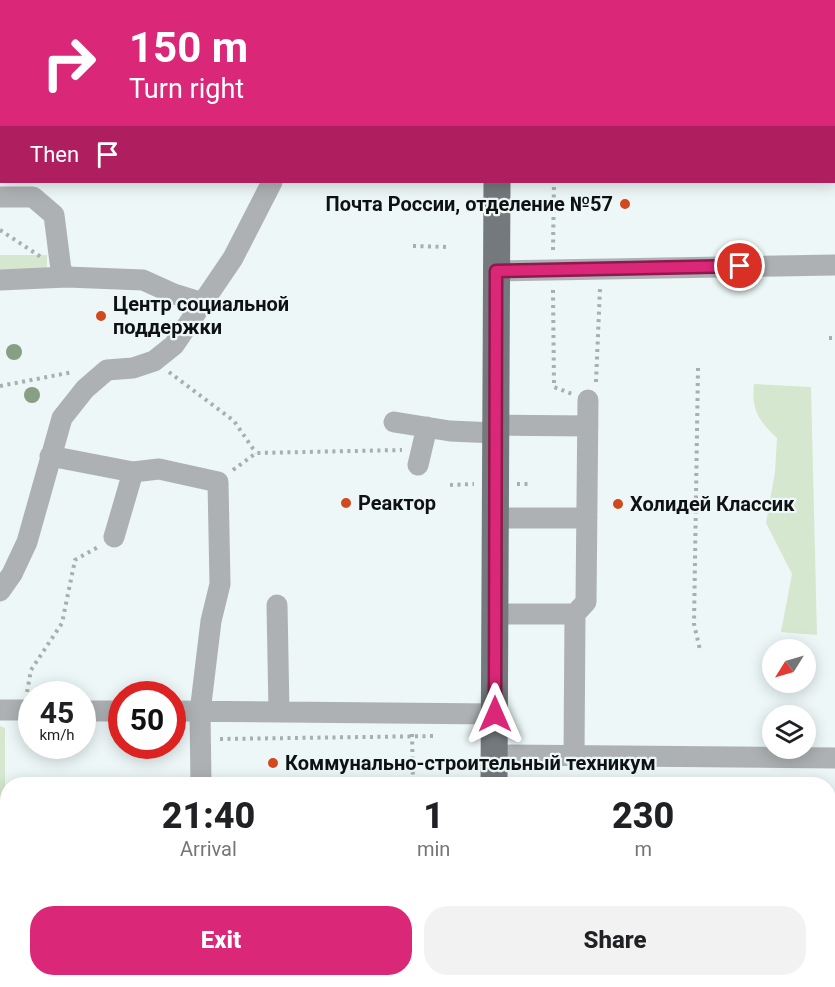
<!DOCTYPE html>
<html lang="en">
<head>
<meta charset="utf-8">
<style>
	body { margin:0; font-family:Roboto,sans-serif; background:#f2f2f2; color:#202124; height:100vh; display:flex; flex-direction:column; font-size:22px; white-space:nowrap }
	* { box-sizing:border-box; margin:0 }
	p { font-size:20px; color:#757577 }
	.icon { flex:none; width:33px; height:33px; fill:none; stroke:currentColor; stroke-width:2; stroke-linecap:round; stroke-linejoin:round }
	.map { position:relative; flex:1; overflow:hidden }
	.sheet { position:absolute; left:0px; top:777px; width:836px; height:210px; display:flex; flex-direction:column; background:#fff; border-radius:24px 24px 0 0; box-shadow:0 3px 15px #0003 }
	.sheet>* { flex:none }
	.banner { position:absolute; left:0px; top:0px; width:836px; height:183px; box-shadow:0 3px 15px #0003; background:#db2777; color:#fff; overflow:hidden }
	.needle { width:39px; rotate:233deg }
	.controls { position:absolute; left:762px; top:639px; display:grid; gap:12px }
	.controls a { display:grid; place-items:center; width:54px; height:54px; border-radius:50%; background:#fff; box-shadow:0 3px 15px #0003; font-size:30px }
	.speed { position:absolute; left:18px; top:681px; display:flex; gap:12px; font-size:30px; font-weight:700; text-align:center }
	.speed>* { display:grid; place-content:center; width:78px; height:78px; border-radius:50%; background:#fff; box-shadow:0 3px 15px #0003; line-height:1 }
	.speed small { font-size:15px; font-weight:400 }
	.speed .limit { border:9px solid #d22; background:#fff; color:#111 }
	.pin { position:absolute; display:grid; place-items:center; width:51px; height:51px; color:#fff; margin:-26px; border:3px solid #fff; border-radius:50%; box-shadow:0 2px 6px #0007 }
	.me { position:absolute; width:66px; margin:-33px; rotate:0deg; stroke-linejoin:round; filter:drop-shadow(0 0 4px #0008) }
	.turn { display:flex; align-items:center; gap:21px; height:126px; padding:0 30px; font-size:27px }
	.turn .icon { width:78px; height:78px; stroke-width:2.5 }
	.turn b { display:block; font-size:42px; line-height:51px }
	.then { display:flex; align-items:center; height:57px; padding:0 30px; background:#0003; gap:12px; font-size:22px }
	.eta { display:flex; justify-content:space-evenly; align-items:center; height:102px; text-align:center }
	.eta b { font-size:36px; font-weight:800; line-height:42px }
	.primary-button { display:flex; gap:12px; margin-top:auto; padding:12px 30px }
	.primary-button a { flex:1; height:69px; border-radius:24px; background:#db2777; color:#fff; font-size:24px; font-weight:800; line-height:69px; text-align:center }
	.primary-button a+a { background:#f2f2f2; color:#202124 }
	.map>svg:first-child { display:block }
	.green { fill:#d5e7ce }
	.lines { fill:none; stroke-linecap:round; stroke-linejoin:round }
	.path { stroke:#a7afaf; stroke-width:4; stroke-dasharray:3 4.5; stroke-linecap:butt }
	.minor { stroke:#aeb1b3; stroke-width:21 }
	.major { stroke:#73797c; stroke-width:27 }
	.tree { fill:#889e85 }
	.route-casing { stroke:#8e194d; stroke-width:15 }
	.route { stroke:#db2777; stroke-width:10 }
	.poi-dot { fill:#d1491c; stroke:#edf7f7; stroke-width:2 }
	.labels { text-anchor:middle; stroke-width:4.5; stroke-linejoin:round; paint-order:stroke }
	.poi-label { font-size:20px; font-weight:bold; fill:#0f1212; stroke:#edf7f7; text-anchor:start }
</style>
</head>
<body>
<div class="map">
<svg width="835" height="987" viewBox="0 0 835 987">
	<rect width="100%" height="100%" fill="#edf7f7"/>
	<path class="green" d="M0,255H47V271H0Z
		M754,384L811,387L817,635L781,632L792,574L766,523L775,472L777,438C759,421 751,410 754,384Z
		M0,726L5,728V808L0,817Z"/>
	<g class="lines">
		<path class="path" d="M558,2V0
			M0,230L41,257
			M413,246L449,247
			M553,250L554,182
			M553,290L554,387L572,394
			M829,338H835
			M698,368L694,624L700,650
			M169,372L234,421L256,453
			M596,382L600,288
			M0,386L73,372
			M233,470L256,453L402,450
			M517,484H530
			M450,485L474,484
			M27,692L31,670L62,623L75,560L98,547
			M412,734L413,784
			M220,739L437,736
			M828,925L831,926L832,953L835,958"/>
		<path class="minor" d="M306,0V2
			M401,0V2
			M658,0V2
			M147,2V0
			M0,197H33L54,215L61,270L67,277
			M496,271L835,265
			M0,280L67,277L143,280L174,294L203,303
			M394,422L450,431L496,433
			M496,425L588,426
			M50,456L133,472
			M418,465L427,427
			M496,518H587
			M114,537L133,472L159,469L218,482L220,584L211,621L200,712L201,784
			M0,591L12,574L27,542L62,418L85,389L107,370L133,368L154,361L174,345L233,258L272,182
			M277,605L279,712
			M495,614H575
			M0,710H32
			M82,711H122
			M172,711L495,714
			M495,755L835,758
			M574,756L575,614L586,602L588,400"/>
		<path class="major" d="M497,2V0
			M494,784L497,182
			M493,987L494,980"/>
	</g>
	<g class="tree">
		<circle cx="14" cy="352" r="8"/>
		<circle cx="32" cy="395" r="8"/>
	</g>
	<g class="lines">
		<g class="route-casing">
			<path id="route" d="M495,714L496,271L740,266"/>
		</g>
		<use href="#route" class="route"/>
	</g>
	<g class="poi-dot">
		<circle cx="625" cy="204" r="6"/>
		<circle cx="101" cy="316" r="6"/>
		<circle cx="346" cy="503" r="6"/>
		<circle cx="618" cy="504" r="6"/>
		<circle cx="273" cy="763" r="6"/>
	</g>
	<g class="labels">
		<g class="poi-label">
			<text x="613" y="211" text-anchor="end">Почта России, отделение №57</text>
			<text x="113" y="311">Центр социальной<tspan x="113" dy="23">поддержки</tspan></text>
			<text x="358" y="510">Реактор</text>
			<text x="630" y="511">Холидей Классик</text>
			<text x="285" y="770">Коммунально-строительный техникум</text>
		</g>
	</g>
</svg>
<div class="controls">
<a><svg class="needle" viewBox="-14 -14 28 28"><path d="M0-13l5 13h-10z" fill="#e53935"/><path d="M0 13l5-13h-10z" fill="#757577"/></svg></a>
<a><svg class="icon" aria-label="layers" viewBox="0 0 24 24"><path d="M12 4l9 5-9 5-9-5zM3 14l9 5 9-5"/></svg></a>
</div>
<div class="speed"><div>45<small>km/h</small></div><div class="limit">50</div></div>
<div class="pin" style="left:740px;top:266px;background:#d93025"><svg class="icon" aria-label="arrive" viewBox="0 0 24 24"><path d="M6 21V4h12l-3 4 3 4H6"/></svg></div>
<svg class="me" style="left:495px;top:714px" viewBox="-20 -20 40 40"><path d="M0-17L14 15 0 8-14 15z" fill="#db2777" stroke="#fff" stroke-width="4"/></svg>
<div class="banner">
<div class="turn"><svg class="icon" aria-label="right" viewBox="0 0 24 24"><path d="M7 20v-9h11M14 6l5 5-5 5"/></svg><div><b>150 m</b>Turn right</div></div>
<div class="then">Then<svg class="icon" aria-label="arrive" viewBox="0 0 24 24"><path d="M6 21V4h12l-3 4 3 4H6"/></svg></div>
</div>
<section class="sheet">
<div class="eta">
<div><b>21:40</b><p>Arrival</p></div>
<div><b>1</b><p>min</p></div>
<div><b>230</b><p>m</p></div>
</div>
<div class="primary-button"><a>Exit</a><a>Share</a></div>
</section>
</div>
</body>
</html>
